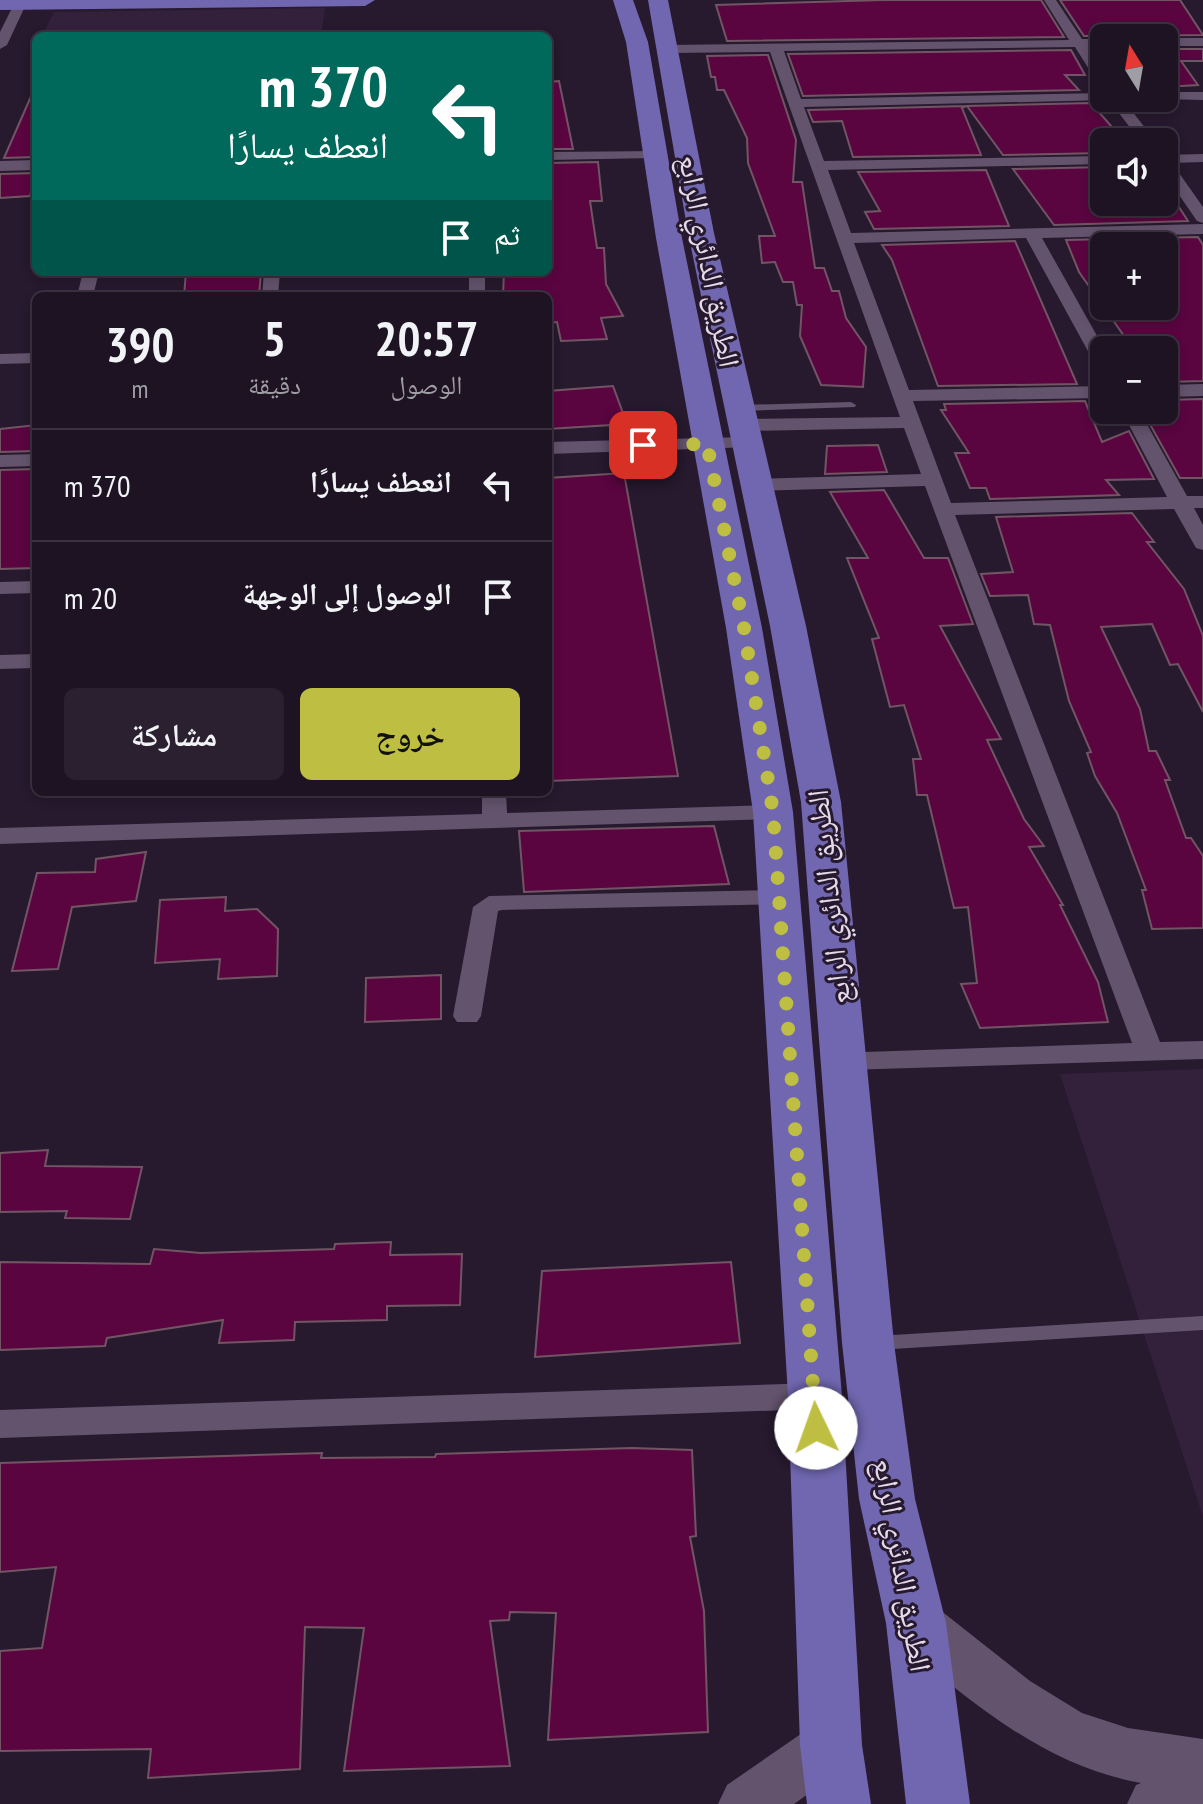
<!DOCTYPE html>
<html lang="ar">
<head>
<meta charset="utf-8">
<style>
	body { margin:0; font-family:"PT Sans Narrow","Noto Naskh Arabic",sans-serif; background:#2a202f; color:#f1f3f6; direction:rtl; height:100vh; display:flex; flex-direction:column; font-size:30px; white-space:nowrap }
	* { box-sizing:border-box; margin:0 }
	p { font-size:26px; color:#a09ea5 }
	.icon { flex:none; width:44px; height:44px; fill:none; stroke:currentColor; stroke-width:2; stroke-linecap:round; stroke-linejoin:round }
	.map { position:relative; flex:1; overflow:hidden; direction:ltr }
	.drawer { position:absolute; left:32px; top:292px; width:520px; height:504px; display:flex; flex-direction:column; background:#1d1322; border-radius:12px; box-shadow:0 4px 12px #0003,0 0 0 2px #3b3240; direction:rtl }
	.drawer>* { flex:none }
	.top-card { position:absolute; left:32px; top:32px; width:520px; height:244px; border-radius:12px; box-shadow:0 4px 12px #0003,0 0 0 2px #3b3240; direction:rtl; background:#00695c; color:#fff; overflow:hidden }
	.needle { width:52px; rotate:349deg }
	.fabs { position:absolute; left:1090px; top:24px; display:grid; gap:16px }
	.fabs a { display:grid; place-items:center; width:88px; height:88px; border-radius:12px; background:#1d1322; box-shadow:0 4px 12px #0003,0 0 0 2px #3b3240; font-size:40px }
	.pin { position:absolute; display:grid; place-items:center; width:68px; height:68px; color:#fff; margin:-34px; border-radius:16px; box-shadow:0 4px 12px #0006 }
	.me { position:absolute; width:88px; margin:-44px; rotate:357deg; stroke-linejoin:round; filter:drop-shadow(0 0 6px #0008) }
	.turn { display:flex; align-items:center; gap:28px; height:168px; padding:0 32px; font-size:36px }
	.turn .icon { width:104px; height:104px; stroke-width:2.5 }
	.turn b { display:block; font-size:56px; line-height:68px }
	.then { display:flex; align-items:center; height:76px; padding:0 32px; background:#0003; gap:16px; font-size:30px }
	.eta { display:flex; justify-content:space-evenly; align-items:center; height:136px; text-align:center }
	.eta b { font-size:48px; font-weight:600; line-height:56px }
	.action { display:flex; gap:16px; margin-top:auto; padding:16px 32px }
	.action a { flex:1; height:92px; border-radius:12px; background:#bebf42; color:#111; font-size:32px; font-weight:600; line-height:92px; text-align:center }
	.action a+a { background:#2a202f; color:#f1f3f6 }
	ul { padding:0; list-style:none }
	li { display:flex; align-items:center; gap:24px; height:112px; padding:0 32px; border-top:2px solid #3b3240 }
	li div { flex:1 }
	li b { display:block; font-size:30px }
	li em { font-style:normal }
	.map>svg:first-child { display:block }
	.built { fill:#33213c }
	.building { fill:#5a0540; stroke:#715564; stroke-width:2; fill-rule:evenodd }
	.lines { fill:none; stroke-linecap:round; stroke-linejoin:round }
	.service { fill:#63536c; fill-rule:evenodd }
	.minor { fill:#63536c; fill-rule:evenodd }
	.secondary { fill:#63536c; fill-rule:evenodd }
	.primary { fill:#7067b0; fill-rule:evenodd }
	.route { stroke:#bebf42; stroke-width:14; stroke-dasharray:0 25.2 }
	.labels { text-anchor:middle; stroke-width:6; stroke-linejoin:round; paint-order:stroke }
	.street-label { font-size:30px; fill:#e4dae9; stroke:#27192e }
</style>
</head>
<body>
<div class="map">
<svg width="1203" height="1804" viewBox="0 0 1203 1804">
	<rect width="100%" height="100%" fill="#27192e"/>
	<path class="built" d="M325,8L321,36H42L54,12Z
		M1203,1069V1517L1060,1074Z"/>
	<path class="building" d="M882,0H1041L1064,37L727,41L716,5Z
		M1060,0H1180L1203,35L1084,36Z
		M1164,49H1203V61H1181L1198,85L1164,87Z
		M1071,50L1085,75H1065L1079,90L803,96L788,54Z
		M768,55L796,140L793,182H802L815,268H824L832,291H839L846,318L866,347L863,387L821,385L800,336L802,305H797L793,282H783L775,262L762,263L759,236H775L748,163L747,138L724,90H717L715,77H711L707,56Z
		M559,81L573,149H548V82Z
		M36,85V157L4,158Z
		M1091,103L1125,142H1104V153L1003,155L967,106Z
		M966,106L962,108L981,155L853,157L842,121L813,122L808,110Z
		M598,162L602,201H590L597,248H604L606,284L623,316L601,318L607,339L561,341L557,322L548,323V296H503L504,272H548V163Z
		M1104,167V206H1164V184L1188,221L1054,225L1013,169Z
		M986,170L1009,226L874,229L865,212L880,211L858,172Z
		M36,173L30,196L0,198V174Z
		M1198,237L1203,245V381L1164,382V350H1134L1079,272L1066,240ZM1104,246H1164V306L1104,307Z
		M1015,241L1077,384L938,386L892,260L882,245Z
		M186,272H261L259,296H184Z
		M613,386L627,424L548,429V391Z
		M1203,399V478H1180L1142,410H1164V400Z
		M1085,401L1102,442L1129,431L1154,479L1106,480L1119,495L990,499L986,488H970L955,453H969L941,410H946L944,404Z
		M36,425V451L0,452V429Z
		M878,445L887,472L825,474L827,446Z
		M36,469V568L0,569V470Z
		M624,473L678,776L548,781V478Z
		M884,490L924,558H948L973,624L940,626L1001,739L987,740L1024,819L1044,846L1029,847L1063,905H1060L1098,982L1108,1022L980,1028L961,984L977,983L968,907L954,908L927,795H917L913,759H921L904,705L890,707L872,639L879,638L847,558H868L830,492Z
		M1132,513L1154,542H1147L1184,589L1203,636V712L1178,664L1170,665L1152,624L1101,627L1140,709L1149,751H1156L1170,780H1165L1186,838H1191L1203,856V928L1152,929L1142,890H1146L1117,813L1095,776L1087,753L1091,752L1069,701L1050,625L1034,624L1028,595L990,596L981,574L1013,572L996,517Z
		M714,826L729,884L524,892L519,831Z
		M146,852L136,901L72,907L58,969L12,971L37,873L95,872L96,859Z
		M226,897L225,911L257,909L278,929L277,976L218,979L220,959L155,963L160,900Z
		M441,975V1019L365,1022L366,978Z
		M48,1150L45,1166L142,1167L130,1219L65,1218L67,1211L0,1212V1153Z
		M391,1242L390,1255L462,1254L460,1305L387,1306V1320L295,1322L294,1340L219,1343L223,1320L107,1338L105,1346L0,1350V1262L150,1264L154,1249L201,1253L334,1249L335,1244Z
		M731,1262L740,1343L535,1357L542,1271Z
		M632,1448L692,1450L696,1536L690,1537L704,1611L708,1732L548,1740L556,1613L510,1612L509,1620L490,1621L510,1766L344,1771L364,1628L305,1627L300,1769L148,1778L151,1749L0,1751V1651L42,1648L56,1567L0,1572V1463L322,1453L321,1458L435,1457L436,1454Z"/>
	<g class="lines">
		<path class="service" d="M851,402L856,405L855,407L739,411L734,408L739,405Z
			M1203,1316V1330L877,1350L871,1348L868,1343L871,1338L877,1336Z"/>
		<path class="minor" d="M16,0H28L7,45L0,49V32Z
			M1044,0H1056L1082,39H1104V47H1088L1104,72V86L1099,85L1075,47L784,51L801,99L1104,93V98H1122L1156,142H1141L1109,100L804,107L824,161L1104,156V164L828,170L851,233L1203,224V234L1042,238L1105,350L1104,369L1095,364L1026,238L854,243L909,390L1104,386V398L913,401L951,503L1167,497L1121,410H1139L1187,496H1203V508H1194L1203,525V550L1196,548L1174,509L955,515L1160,1042L1203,1041V1059L846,1070L836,1067L832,1060L836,1053L1132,1043L925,486L755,491L745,485L755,479L921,474L904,428L742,431L733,425L742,419L900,417L770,52L668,53L661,49L668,45L1069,40Z
			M1164,38H1203V46H1164Z
			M1164,92H1203V100L1159,99L1164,98Z
			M659,151V157L654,158L548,160V152Z
			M1203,154V162L1172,163L1203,207V223L1197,221L1164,173V155Z
			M36,160V170L0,171V161Z
			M83,272H99L93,296H77Z
			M264,272H280L278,296H262Z
			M469,272H485V296H469Z
			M36,353V363L0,364V354Z
			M1203,384V396L1164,397V385Z
			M746,437L753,439L756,443L753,447L548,454V442Z
			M36,454V466L0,467V455Z
			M36,581V593L0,594V582Z
			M36,654V668L0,669V655Z
			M482,792H506L507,813L773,805L785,812L773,819L0,844V828L482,814Z
			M777,890L786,892L790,898L786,904L502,910L498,911L481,1016L477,1022H457L453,1016L473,907L489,896Z
			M815,1383L827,1387L832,1396L827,1405L815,1409L0,1438V1410Z"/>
		<path class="secondary" d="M916,1600L935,1606L1030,1681L1082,1713L1128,1728L1203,1739V1804H1127L1136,1785L1141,1783C1044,1766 970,1701 897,1640L889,1623L897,1606Z
			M831,1719L851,1727L859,1745L851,1763L794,1804H718L727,1785L811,1727Z"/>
		<path class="primary" d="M0,0H375L365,6L0,10Z
			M613,0H633L648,42L682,238L762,628L793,812L842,1396L862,1745L871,1804H807L800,1745L788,1396L753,812L726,628L656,238L626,42Z
			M648,0H668L714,233L806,626L841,802L894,1343L915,1499L946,1623L970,1804H906L886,1623L859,1499L842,1343L801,802L770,626L688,233Z"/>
	</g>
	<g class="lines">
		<path class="route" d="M643,445L707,444L744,628L773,812L816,1428"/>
	</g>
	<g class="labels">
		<g class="street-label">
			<text transform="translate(709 261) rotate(79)" y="10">الطريق الدائري الرابع</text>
			<text transform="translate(829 897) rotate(-96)" y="10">الطريق الدائري الرابع</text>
			<text transform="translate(902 1565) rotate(80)" y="10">الطريق الدائري الرابع</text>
		</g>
	</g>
</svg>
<div class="fabs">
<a><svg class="needle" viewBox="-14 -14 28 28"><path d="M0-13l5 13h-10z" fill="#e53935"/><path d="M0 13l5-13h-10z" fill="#a09ea5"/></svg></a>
<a><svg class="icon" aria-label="sound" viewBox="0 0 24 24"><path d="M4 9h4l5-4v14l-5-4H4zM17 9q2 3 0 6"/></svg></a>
<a>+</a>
<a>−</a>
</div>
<div class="pin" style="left:643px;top:445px;background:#d93025"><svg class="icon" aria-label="arrive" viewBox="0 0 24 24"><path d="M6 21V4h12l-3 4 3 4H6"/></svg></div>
<svg class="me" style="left:816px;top:1428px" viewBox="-20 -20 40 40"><circle r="19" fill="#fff"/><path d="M0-13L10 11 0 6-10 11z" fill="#bebf42"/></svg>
<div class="top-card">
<div class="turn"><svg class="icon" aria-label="left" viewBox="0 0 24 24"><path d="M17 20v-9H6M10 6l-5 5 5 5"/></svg><div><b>370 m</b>انعطف يسارًا</div></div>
<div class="then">ثم<svg class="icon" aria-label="arrive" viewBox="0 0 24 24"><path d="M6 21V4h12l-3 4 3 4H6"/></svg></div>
</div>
<section class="drawer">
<div class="eta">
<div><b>20:57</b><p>الوصول</p></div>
<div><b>5</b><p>دقيقة</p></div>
<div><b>390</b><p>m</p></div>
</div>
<ul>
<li><svg class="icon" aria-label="left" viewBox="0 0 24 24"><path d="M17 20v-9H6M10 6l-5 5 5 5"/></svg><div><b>انعطف يسارًا</b></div><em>370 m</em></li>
<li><svg class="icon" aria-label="arrive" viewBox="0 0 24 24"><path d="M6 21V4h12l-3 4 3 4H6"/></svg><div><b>الوصول إلى الوجهة</b></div><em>20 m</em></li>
</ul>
<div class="action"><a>خروج</a><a>مشاركة</a></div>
</section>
</div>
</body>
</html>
